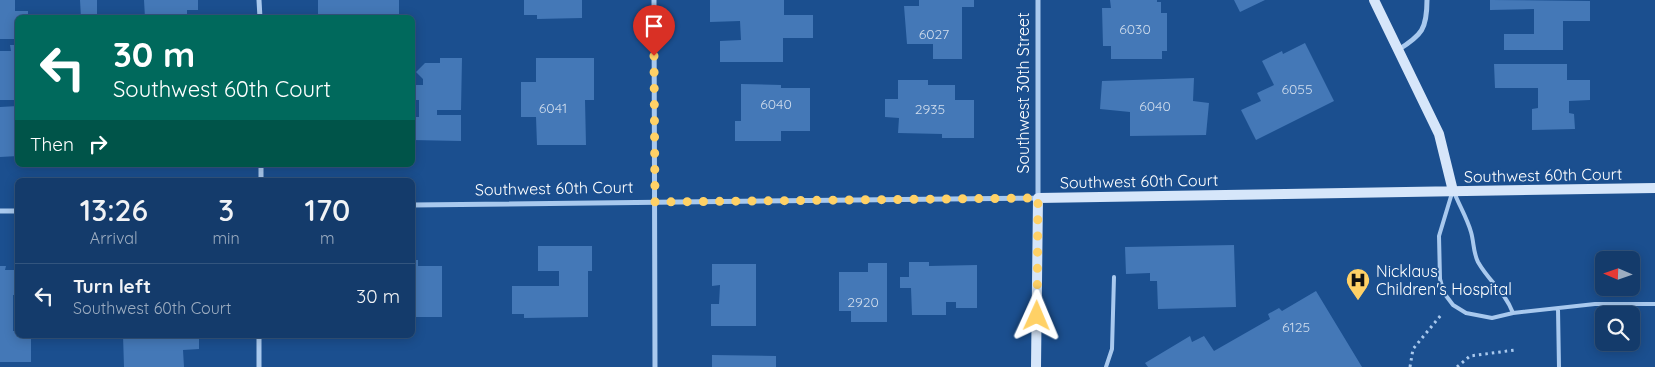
<!DOCTYPE html>
<html lang="en">
<head>
<meta charset="utf-8">
<style>
	body { margin:0; font-family:Quicksand,sans-serif; background:#1d4271; color:#f1f3f6; height:100vh; display:flex; flex-direction:column; font-size:19px; white-space:nowrap }
	* { box-sizing:border-box; margin:0 }
	p { font-size:16px; color:#9dadc1 }
	.icon { flex:none; width:28px; height:28px; fill:none; stroke:currentColor; stroke-width:2; stroke-linecap:round; stroke-linejoin:round }
	.map { position:relative; flex:1; overflow:hidden }
	.details { position:absolute; left:15px; top:178px; width:400px; height:160px; display:flex; flex-direction:column; background:#143b6b; border-radius:8px; box-shadow:0 2px 12px #0003,0 0 0 1px #33557e }
	.details>* { flex:none }
	.hud { position:absolute; left:15px; top:15px; width:400px; height:152px; border-radius:8px; box-shadow:0 2px 12px #0003,0 0 0 1px #33557e; background:#00695c; color:#fff; overflow:hidden }
	.needle { width:32px; rotate:272deg }
	.controls { position:absolute; left:1595px; top:251px; display:grid; gap:10px }
	.controls a { display:grid; place-items:center; width:45px; height:45px; border-radius:8px; background:#143b6b; box-shadow:0 2px 12px #0003,0 0 0 1px #33557e; font-size:25px }
	.pin { position:absolute; display:grid; place-items:center; width:42px; height:42px; color:#fff; margin:-51px -21px; border-radius:50% 50% 50% 0; rotate:-45deg; box-shadow:0 0 5px #0007 }
	.pin .icon { rotate:45deg }
	.me { position:absolute; width:55px; margin:-28px; rotate:1deg; stroke-linejoin:round; filter:drop-shadow(0 0 4px #0008) }
	.turn { display:flex; align-items:center; gap:18px; height:105px; padding:0 15px; font-size:22px }
	.turn .icon { width:65px; height:65px; stroke-width:2.5 }
	.turn b { display:block; font-size:35px; line-height:42px }
	.then { display:flex; align-items:center; height:48px; padding:0 15px; background:#0003; gap:10px; font-size:19px }
	.eta { display:flex; justify-content:space-evenly; align-items:center; height:85px; text-align:center }
	.eta b { font-size:30px; font-weight:600; line-height:35px }
	ul { padding:0; list-style:none }
	li { display:flex; align-items:center; gap:15px; height:65px; padding:0 15px; border-top:1px solid #33557e }
	li div { flex:1 }
	li b { display:block; font-size:19px }
	li em { font-style:normal }
	.map>svg:first-child { display:block }
	.building { fill:#4478b7 }
	.lines { fill:none; stroke-linecap:round; stroke-linejoin:round }
	.path { stroke:#a9c9ee; stroke-width:3; stroke-dasharray:2.5 4; stroke-linecap:butt }
	.lane { stroke:#a9c9ee; stroke-width:4 }
	.street { stroke:#a9c9ee; stroke-width:5 }
	.secondary { stroke:#d6e6fa; stroke-width:10 }
	.route { stroke:#ffd166; stroke-width:9; stroke-dasharray:0 16.2 }
	.labels { text-anchor:middle; stroke-width:4; stroke-linejoin:round; paint-order:stroke }
	.number-label { font-size:14px; fill:#d0dded }
	.street-label { font-size:16px; fill:#fff; stroke:#1b4f8f }
	.poi-label { font-size:16px; fill:#fff; stroke:#1b4f8f; text-anchor:start }
</style>
</head>
<body>
<div class="map">
<svg width="1655" height="367" viewBox="0 0 1655 367">
	<rect width="100%" height="100%" fill="#1b4f8f"/>
	<path class="building" d="M0,0H15V11H28V18H18V39H0Z
		M80,0H97V18H81Z
		M144,0H198V10H187V18H145Z
		M318,0H399V18H318Z
		M524,0H582V18L537,19V15H524Z
		M710,0H784V15H813V38H783V62H720V41L741,40L740,21L710,22Z
		M919,0H974V7H962V59H933V44H907L904,6H919Z
		M1110,0H1157V2H1161V13H1167V51H1162V59H1111V46H1103L1102,8H1111Z
		M1234,0H1265L1240,12Z
		M1490,0L1590,1V21H1563V50H1504V34H1534V9L1490,10Z
		M1305,43L1334,101L1256,140L1241,110L1261,101L1257,93L1274,85L1262,61L1282,51L1283,54Z
		M10,45H18V100H0V51H11Z
		M440,58H462L461,110H437V115H461V141L412,140V123L413,117H419V100H412V85H423V79L416,72L425,63H440Z
		M536,58H594V100H585L586,145H537L536,117H521V82H536Z
		M1494,64H1567V80H1590V100L1569,101V113L1574,114L1575,129L1532,130V109L1538,108V88H1495Z
		M1194,78L1193,101L1209,103L1206,135L1130,136V112L1100,109L1102,81Z
		M898,80H928V85H955V100H974V138H942V134L898,133L899,118L885,117V99H898Z
		M741,84L781,85V88H810V131H781V141H735V121H741Z
		M18,106V156L0,157V107Z
		M1234,245L1236,307L1158,309L1157,281H1150V273L1126,274L1125,247Z
		M538,246H592V271H588V317L524,318V314H512V286H559V271H538Z
		M412,260H418V266H442V317H412Z
		M909,262H929V266L977,265V308H956V302H946V315H912L911,288H900V277H909Z
		M868,263H887V322H851V311H839V272H868Z
		M712,264H756V326H711V304H719L720,285L712,286Z
		M0,266H6L5,270H18V295H13V331H18V335H31V362H0Z
		M1316,291L1362,367H1148L1145,363L1190,336L1192,342L1204,336L1214,351L1270,319L1268,314L1279,308L1282,311Z
		M123,335H199V349L183,350L184,367H124Z
		M712,355L776,356V367H712Z"/>
	<g class="lines">
		<path class="path" d="M1410,367L1413,349L1441,315
			M1457,367L1470,356L1515,350"/>
		<path class="lane" d="M1454,192C1459,205 1467,218 1471,232C1474,242 1473,252 1478,262C1490,283 1504,290 1513,313
			M1452,193L1439,236L1440,279L1444,293L1453,305L1466,313L1492,318L1513,313L1595,304H1655
			M1558,309L1559,367
			M1106,367L1112,349L1114,277"/>
		<path class="street" d="M259,0L260,18
			M654,0L655,367
			M1398,50C1422,35 1427,29 1427,0
			M261,180V165
			M412,205L1038,198V0
			M0,211H18
			M259,367V335"/>
		<path class="secondary" d="M1374,0L1439,134L1453,191
			M1036,367L1038,198L1655,188"/>
	</g>
	<g class="lines">
		<path class="route" d="M654,56L655,202L1038,198L1037,316"/>
	</g>
	<defs>
		<g id="hospital-pin" transform="scale(1.25)"><path d="M0 17L-7.5 6A9.5 9.5 0 1 1 7.5 6Z" fill="#ffd166" stroke="#1b4f8f"/><path d="M-5-5h3v3.5h4V-5h3V5h-3V1.5h-4V5h-3Z" fill="#111"/></g>
	</defs>
	<g fill-rule="evenodd">
		<use href="#hospital-pin" x="1358" y="280"/>
	</g>
	<g class="labels">
		<g class="number-label">
			<text x="1135" y="34">6030</text>
			<text x="934" y="39">6027</text>
			<text x="1297" y="94">6055</text>
			<text x="776" y="109">6040</text>
			<text x="1155" y="111">6040</text>
			<text x="553" y="113">6041</text>
			<text x="930" y="114">2935</text>
			<text x="863" y="307">2920</text>
			<text x="1296" y="332">6125</text>
		</g>
		<g class="street-label">
			<text transform="translate(1023 93) rotate(-90)" y="6">Southwest 30th Street</text>
			<text transform="translate(1543 175) rotate(-1)" y="6">Southwest 60th Court</text>
			<text transform="translate(1139 181) rotate(-1)" y="6">Southwest 60th Court</text>
			<text transform="translate(554 188) rotate(-1)" y="6">Southwest 60th Court</text>
		</g>
		<g class="poi-label">
			<text x="1376" y="277">Nicklaus<tspan x="1376" dy="18">Children's Hospital</tspan></text>
		</g>
	</g>
</svg>
<div class="controls">
<a><svg class="needle" viewBox="-14 -14 28 28"><path d="M0-13l5 13h-10z" fill="#e53935"/><path d="M0 13l5-13h-10z" fill="#9dadc1"/></svg></a>
<a><svg class="icon" aria-label="search" viewBox="0 0 24 24"><circle cx="10" cy="10" r="6"/><path d="M15 15l6 6"/></svg></a>
</div>
<div class="pin" style="left:654px;top:56px;background:#d93025"><svg class="icon" aria-label="arrive" viewBox="0 0 24 24"><path d="M6 21V4h12l-3 4 3 4H6"/></svg></div>
<svg class="me" style="left:1037px;top:316px" viewBox="-20 -20 40 40"><path d="M0-17L14 15 0 8-14 15z" fill="#ffd166" stroke="#fff" stroke-width="4"/></svg>
<div class="hud">
<div class="turn"><svg class="icon" aria-label="left" viewBox="0 0 24 24"><path d="M17 20v-9H6M10 6l-5 5 5 5"/></svg><div><b>30 m</b>Southwest 60th Court</div></div>
<div class="then">Then<svg class="icon" aria-label="right" viewBox="0 0 24 24"><path d="M7 20v-9h11M14 6l5 5-5 5"/></svg></div>
</div>
<section class="details">
<div class="eta">
<div><b>13:26</b><p>Arrival</p></div>
<div><b>3</b><p>min</p></div>
<div><b>170</b><p>m</p></div>
</div>
<ul>
<li><svg class="icon" aria-label="left" viewBox="0 0 24 24"><path d="M17 20v-9H6M10 6l-5 5 5 5"/></svg><div><b>Turn left</b><p>Southwest 60th Court</p></div><em>30 m</em></li>
</ul>
</section>
</div>
</body>
</html>
